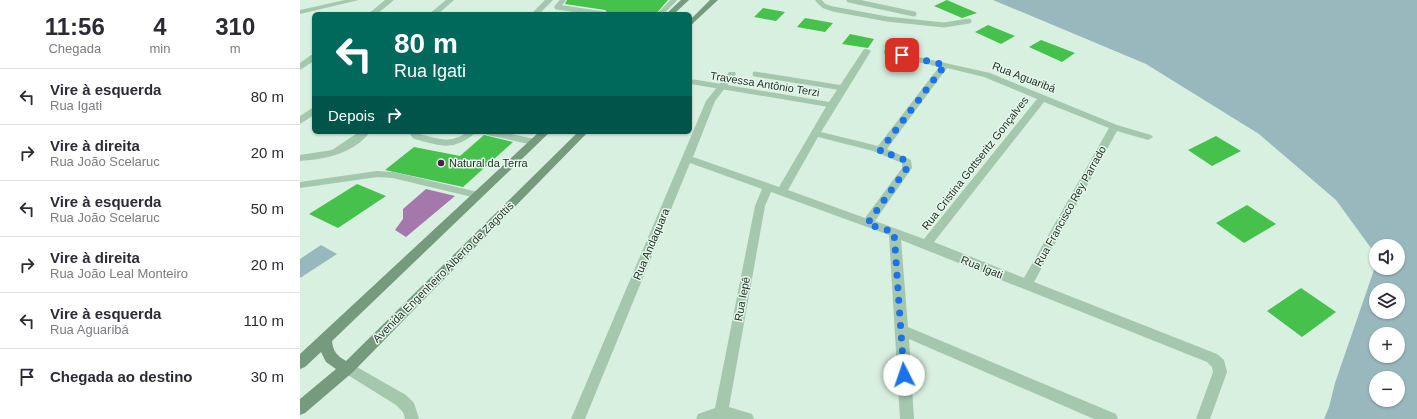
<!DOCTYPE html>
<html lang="pt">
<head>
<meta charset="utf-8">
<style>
	body { margin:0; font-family:Helvetica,sans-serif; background:#f7f7f7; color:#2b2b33; height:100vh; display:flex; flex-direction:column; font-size:15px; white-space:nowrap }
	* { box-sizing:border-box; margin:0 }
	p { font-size:13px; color:#7c7c81 }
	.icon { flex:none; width:22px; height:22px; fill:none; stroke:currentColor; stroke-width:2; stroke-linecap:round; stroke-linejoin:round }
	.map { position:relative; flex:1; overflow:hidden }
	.sheet { display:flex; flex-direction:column; background:#fff; width:300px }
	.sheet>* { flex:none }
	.banner { position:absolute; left:12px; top:12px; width:380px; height:122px; border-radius:6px; box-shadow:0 1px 3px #0004; background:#00695c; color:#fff; overflow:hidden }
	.controls { position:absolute; left:1069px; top:239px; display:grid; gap:8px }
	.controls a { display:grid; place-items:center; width:36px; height:36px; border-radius:50%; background:#fff; box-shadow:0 1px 3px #0004; font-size:20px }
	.pin { position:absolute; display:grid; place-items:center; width:34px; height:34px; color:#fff; margin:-17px; border-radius:8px; box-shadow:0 2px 6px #0006 }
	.me { position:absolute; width:44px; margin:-22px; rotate:356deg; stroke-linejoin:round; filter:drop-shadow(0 0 3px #0008) }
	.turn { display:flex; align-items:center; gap:14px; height:84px; padding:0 16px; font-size:18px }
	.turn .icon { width:52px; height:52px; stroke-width:2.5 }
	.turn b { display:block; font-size:28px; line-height:34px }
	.then { display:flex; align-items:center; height:38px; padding:0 16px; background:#0003; gap:8px; font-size:15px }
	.eta { display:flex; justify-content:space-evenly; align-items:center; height:68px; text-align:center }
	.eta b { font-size:24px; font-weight:600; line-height:28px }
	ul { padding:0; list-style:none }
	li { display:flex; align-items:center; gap:12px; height:56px; padding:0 16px; border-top:1px solid #e1e1e2 }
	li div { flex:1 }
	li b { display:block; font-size:15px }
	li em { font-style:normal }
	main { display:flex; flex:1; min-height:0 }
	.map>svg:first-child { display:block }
	.green { fill:#99b8be; fill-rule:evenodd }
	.water { fill:#a478ab }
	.building { fill:#45c14c }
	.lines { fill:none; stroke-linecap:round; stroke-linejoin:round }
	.service-far1 { stroke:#a5c7ae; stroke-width:5 }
	.service { stroke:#a5c7ae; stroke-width:6 }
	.minor { fill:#a5c7ae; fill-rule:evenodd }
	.tertiary { fill:#a5c7ae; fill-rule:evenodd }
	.secondary { fill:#769a7d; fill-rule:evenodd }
	.route { stroke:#1a73e8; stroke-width:7; stroke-dasharray:0 12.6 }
	.poi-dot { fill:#4c1e52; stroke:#e4f8eb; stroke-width:1.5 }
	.labels { text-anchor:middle; stroke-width:3; stroke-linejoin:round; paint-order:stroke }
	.street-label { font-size:11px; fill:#263327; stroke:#e4f8eb }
	.poi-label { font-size:11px; fill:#263327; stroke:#e4f8eb; text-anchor:start }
</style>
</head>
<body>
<main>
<section class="sheet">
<div class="eta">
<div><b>11:56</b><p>Chegada</p></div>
<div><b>4</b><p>min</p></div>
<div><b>310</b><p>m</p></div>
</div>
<ul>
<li><svg class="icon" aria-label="left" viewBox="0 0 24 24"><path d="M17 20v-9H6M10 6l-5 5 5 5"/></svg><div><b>Vire à esquerda</b><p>Rua Igati</p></div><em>80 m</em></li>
<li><svg class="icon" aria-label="right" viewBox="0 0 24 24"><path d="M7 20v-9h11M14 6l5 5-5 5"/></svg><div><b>Vire à direita</b><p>Rua João Scelaruc</p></div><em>20 m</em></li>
<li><svg class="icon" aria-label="left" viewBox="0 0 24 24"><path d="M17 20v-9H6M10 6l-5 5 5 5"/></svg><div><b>Vire à esquerda</b><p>Rua João Scelaruc</p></div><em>50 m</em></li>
<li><svg class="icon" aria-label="right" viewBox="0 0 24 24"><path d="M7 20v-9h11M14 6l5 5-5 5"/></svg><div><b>Vire à direita</b><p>Rua João Leal Monteiro</p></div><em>20 m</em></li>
<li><svg class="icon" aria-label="left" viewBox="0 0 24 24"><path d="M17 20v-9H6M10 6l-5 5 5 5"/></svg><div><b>Vire à esquerda</b><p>Rua Aguaribá</p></div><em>110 m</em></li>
<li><svg class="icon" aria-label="arrive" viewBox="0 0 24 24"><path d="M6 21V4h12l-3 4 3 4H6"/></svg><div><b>Chegada ao destino</b></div><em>30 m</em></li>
</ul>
</section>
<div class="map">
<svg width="1117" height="419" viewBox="0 0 1117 419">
	<rect width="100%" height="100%" fill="#d8f0e0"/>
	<path class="green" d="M693,0H1117V419H1024L1029,407L1035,383L1076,264V268H1098V246H1076V255L1036,200L959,134L846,64ZM1076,290H1098V312H1076ZM1076,334H1098V356H1076ZM1076,378H1098V400H1076Z
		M21,245L37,254L0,278V259Z"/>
	<path class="water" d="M126,189L155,196L106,237L95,230L103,219V209Z"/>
	<path class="building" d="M267,0H368L356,14H308L305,10L265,4Z
		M647,0L677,13L662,18L634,6Z
		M463,8L485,12L476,21L454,17Z
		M505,18L533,23L525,32L497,27Z
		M688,25L715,36L701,44L675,32Z
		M550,34L574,39L568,48L542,44Z
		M741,40L775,53L762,62L729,47Z
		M184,135L213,142L163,187L85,170L114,147L160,156Z
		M916,136L941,151L912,166L888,150Z
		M57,184L86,196L38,228L9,214Z
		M947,205L976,224L944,243L916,223Z
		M1001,288L1036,312L1002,337L967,311Z"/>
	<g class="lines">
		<path class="service-far1" d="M263,0L257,7L304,14
			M518,0L524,6L533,9L587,19L644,25L669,21
			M549,0L614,14
			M360,14L374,0
			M455,74L543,88
			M394,82L532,105"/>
		<path class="service" d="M112,132L115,136C139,142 151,149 172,132
			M188,132L234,142
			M0,185L77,174L93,175L177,195"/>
		<path class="minor" d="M45,0H59L0,14V10Z
			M85,0H94L77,14H68Z
			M146,0H154L138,14H129Z
			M245,0H253L239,14H231Z
			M564,49H567L571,51L521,132L578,146L639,67L584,54V50H587L690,73L817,125L851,135L853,137L848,140L817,131L734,282L917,354L924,360L927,372L910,419H896L913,372L912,367L907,362L601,240L608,327L816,414L818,419H794L609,339L614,419H600L589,235L471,192L465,206L429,407L452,414L454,419H396L398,414L415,408L455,206L462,189L390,163L285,419H271L406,101L429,72H435L436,74L415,101L393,157L479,187L527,105ZM647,68L684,77L737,99L624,239L575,221L612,168L611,160L587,149ZM744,102L809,128L724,278L634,242ZM518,137L573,151L602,163V168L565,218L488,190Z
			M11,55H14V61L0,70V63Z
			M14,107V115L0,124V116Z
			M59,132H70C53,154 26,159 0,161V155L32,150Z"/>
		<path class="tertiary" d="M48,362L106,395L114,403L119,419H105L103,412L96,405L43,372L41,368L43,364Z"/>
		<path class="secondary" d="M381,0H389L374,14H366Z
			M410,0H418L390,26V20Z
			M239,132H250L32,341C33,351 37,356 46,361L278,132H288L53,372L5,413L0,415V399L36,369L26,362L21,352L5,367L0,369V354Z"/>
	</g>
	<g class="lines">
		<path class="route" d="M602,55L645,65L580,151L601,158L607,162V168L567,224L594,232L604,375"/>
	</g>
	<circle class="poi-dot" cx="141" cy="163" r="4"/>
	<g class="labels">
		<g class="street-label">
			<text transform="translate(724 77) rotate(21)" y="4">Rua Aguaribá</text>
			<text transform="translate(465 84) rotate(9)" y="4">Travessa Antônio Terzi</text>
			<text transform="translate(675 163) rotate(-52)" y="4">Rua Cristina Gottseritz Gonçalves</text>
			<text transform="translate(770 206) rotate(-61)" y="4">Rua Francisco Rey Parrado</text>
			<text transform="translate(351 244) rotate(-67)" y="4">Rua Andaquara</text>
			<text transform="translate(682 267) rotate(22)" y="4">Rua Igati</text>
			<text transform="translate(143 272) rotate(-45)" y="4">Avenida Engenheiro Alberto de Zagottis</text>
			<text transform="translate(442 299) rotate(-79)" y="4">Rua Iepê</text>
		</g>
		<g class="poi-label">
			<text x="149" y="167">Natural da Terra</text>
		</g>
	</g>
</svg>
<div class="controls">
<a><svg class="icon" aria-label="sound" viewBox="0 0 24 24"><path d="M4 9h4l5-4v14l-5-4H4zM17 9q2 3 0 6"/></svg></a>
<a><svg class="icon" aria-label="layers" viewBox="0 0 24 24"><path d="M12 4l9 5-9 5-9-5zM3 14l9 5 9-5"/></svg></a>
<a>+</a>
<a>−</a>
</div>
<div class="pin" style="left:602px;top:55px;background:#d93025"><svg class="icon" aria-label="arrive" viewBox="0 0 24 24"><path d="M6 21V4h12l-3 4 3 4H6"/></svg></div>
<svg class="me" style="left:604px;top:375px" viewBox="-20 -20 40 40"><circle r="19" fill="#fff"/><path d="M0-13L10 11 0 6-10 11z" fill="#1a73e8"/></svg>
<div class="banner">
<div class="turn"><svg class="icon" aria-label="left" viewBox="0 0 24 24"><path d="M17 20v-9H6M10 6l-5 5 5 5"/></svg><div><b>80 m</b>Rua Igati</div></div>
<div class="then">Depois<svg class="icon" aria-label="right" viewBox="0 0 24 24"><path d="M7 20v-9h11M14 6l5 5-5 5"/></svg></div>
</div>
</div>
</main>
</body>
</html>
